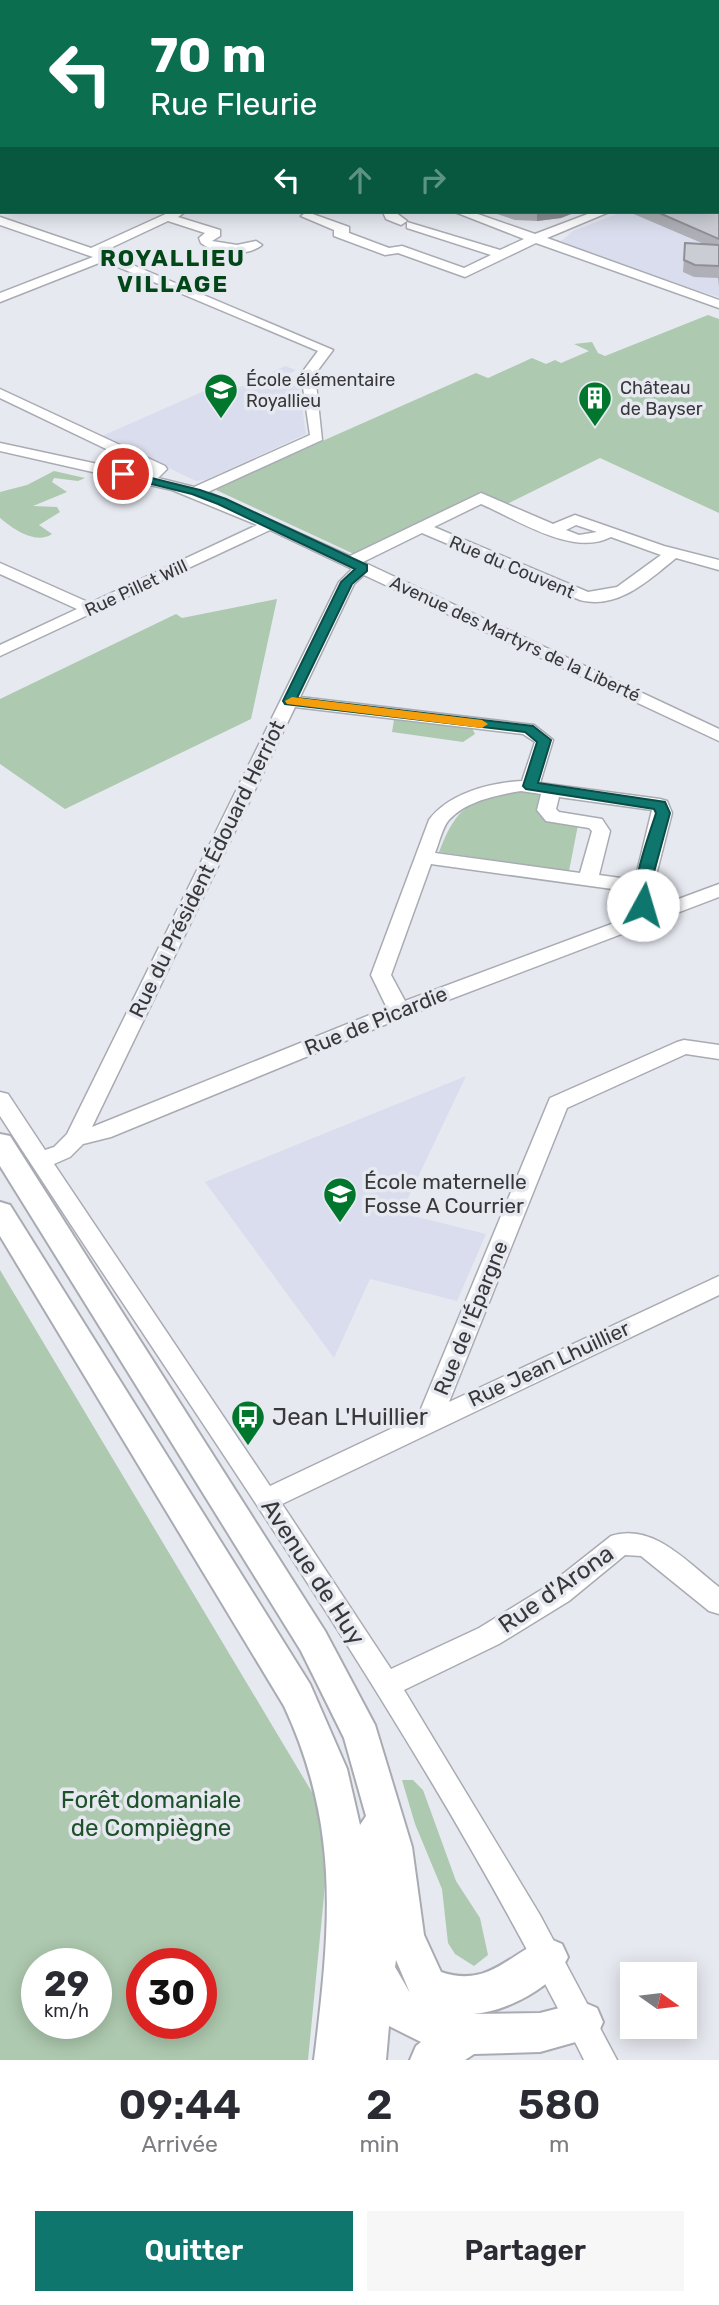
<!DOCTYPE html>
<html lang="fr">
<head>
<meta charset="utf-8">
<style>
	body { margin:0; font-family:Rubik,sans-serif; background:#f7f7f7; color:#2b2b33; height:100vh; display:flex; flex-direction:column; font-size:26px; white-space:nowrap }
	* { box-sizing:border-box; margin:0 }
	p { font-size:23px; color:#7c7c81 }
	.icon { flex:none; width:38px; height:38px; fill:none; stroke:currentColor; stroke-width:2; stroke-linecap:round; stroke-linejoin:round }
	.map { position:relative; height:2060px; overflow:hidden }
	.drawer { display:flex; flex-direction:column; background:#fff; flex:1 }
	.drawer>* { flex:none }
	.top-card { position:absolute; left:0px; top:0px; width:719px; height:214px; box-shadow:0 4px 18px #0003; background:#0b6e4f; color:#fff; overflow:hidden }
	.needle { width:46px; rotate:104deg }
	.controls { position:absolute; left:620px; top:1962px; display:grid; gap:14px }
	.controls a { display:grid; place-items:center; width:77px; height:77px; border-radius:0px; background:#fff; box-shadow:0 4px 18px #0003; font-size:35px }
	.speed { position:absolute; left:21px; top:1948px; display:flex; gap:14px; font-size:35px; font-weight:700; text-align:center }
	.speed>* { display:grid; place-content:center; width:91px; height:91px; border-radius:50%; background:#fff; box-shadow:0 4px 18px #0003; line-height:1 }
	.speed small { font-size:18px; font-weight:400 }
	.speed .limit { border:10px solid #d22; background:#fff; color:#111 }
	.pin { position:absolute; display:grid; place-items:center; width:60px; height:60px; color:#fff; margin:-30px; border:4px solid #fff; border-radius:50%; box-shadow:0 2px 7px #0007 }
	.me { position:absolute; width:77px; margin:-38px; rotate:6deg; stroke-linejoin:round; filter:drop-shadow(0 0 5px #0008) }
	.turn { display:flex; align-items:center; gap:24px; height:147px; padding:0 35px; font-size:32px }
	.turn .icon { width:91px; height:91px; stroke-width:2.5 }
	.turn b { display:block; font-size:49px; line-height:60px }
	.lanes { display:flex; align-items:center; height:66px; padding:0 35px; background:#0003; justify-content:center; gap:35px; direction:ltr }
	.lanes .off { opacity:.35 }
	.eta { display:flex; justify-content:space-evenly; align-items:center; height:119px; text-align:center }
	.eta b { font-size:42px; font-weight:600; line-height:49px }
	.cta { display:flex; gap:14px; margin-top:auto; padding:14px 35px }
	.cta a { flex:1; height:80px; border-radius:0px; background:#0f766e; color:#fff; font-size:28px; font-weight:600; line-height:80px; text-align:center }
	.cta a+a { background:#f7f7f7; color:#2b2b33 }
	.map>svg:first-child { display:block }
	.built { fill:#dadded }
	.green { fill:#adc9af; fill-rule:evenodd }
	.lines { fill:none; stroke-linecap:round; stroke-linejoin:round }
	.minor-casing { stroke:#a9abb3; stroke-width:3 }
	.major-casing { stroke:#a9abb3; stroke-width:4 }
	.minor { fill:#fff; fill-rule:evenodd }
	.major { fill:#fff; fill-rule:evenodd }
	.wall { fill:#afb0b7 }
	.shaded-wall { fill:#8e9095 }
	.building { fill:#cbcdd5; stroke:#8e9095; stroke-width:2 }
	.route { fill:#0f766e; stroke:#0a4d48; stroke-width:2 }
	.slow { fill:#f59e0b }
	.labels { text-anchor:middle; stroke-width:7; stroke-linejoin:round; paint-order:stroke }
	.far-poi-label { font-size:18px; fill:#38383b; stroke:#e7e9f1; text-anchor:start }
	.far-street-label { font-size:18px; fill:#38383b; stroke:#e7e9f1 }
	.street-label { font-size:21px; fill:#38383b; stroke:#e7e9f1 }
	.poi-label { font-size:21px; fill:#38383b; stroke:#e7e9f1; text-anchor:start }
	.far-district-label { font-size:23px; font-weight:bold; letter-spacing:2px; fill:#014718; stroke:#e7e9f1 }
	.near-poi-label { font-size:24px; fill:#38383b; stroke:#e7e9f1; text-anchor:start }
	.near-street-label { font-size:24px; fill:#38383b; stroke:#e7e9f1 }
	.near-park-label { font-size:24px; fill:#1e5129; stroke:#e7e9f1 }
</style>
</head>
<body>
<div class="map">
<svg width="719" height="2060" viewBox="0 0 719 2060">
	<rect width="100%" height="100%" fill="#e7e9f1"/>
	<path class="built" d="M0,0H212L218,2H2V183Z
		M719,171V297L634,272L561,241L573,231L622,212H718Z
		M285,366L296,370L284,377H298L306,434L205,480L196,481L102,436L220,384L234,390Z
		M466,1076L401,1213L486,1234L457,1301L370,1279L334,1358L205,1182Z"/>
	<path class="green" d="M708,315L719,319V513L600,458L507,504L481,494L356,555L214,489L476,373L488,378L532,358L546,364L555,360L561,363L589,351L574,344L592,342L598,353L605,356Z
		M54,471L85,478L78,481L54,478L52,482L67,492L33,506L57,507L60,512L39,525L52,534C36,545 13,529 0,518V492L27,485Z
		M277,599L251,719L65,809L0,764V699L176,614L182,618Z
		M404,718L463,726L472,728L475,734L463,742L392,732L394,720Z
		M519,790L543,793C532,826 552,821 578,825L569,871L439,852C457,805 471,799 519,790Z
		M0,1270L331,1824L308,2060H0ZM37,1964H96V2023H37ZM142,1964H201V2023H142Z
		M402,1780H413L423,1790L456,1881L480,1918L488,1955L474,1966L455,1954L448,1943L442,1889L415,1824Z"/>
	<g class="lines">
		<g class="minor-casing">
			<path id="minor" d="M460,0H470L459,2Z
				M547,0H565L566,1L548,2Z
				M0,19H2V25H0Z
				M718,60H719V66H718Z
				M0,109H2V115H0Z
				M170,212H185L178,217L220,230V236L212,241L237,245L256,241L262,245C247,257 216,255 201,243L199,238L205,233L168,221L102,252L333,350L315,374L322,440L208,492L350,556L481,493L553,524L575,515L664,546L719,560V570L676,558C649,580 618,610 580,600L422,533L363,562L719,729V741L364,575L354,584L300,697L534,725L553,740L540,783L660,799L667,801L672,813L653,887L657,907L719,884V897L406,1016L111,1137L83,1144L70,1157L54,1164L270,1486L418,1416L550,1098L677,1042L684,1040L719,1045V1059L686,1054L567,1108L449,1402L719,1276V1295L282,1504L391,1669L479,1628L549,1585L611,1536C653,1522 688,1563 719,1587V1614L709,1611L641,1556L625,1555L569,1601L499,1644L404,1690L540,1915L617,2060H584C420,1728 200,1426 0,1116V1092L8,1094L45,1150L54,1147L67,1134L339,582L352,569L270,530L0,656V645L77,609L0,574V563L90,603L257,525L172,490L0,451V443L144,474L150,470L0,398V389L165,466L167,469L158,478L194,487L310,435L301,374L318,351L104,261L0,302V293L93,257L0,225V217L91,248ZM481,504C518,520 573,557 611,537L661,555L617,587L588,592L434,527ZM576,525L597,532L579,535L566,530ZM295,707L523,734L535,742L522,781C490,783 449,793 429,820L371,975L387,1008L92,1127ZM521,791L541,794L537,810L546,821L589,828L592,831L580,873L435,853C439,843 442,829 448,821C465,801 497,795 521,791ZM559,797L652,810L635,880L599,875L610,831L602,819L559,812L556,809ZM431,864L634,892V905L641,913L405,1001L391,975Z
				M383,212H395L407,221L401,225L386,219Z
				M455,212H472L535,234L593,212H609L547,238L719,300V308L536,243L465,277L398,253L385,255L334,236V230L301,216L307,212L349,227V233L389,248L402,246L464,268L491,255L407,228V222L500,250L524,239Z"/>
		</g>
		<g class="major-casing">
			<path id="major" d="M227,0H243L244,2H228Z
				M250,0H266L267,2H251Z
				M718,91H719V100H718Z
				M0,1134L10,1136L325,1631L375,1725L412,1847L424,1935L441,1972C489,1988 508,1954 548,1938L562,1944L568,1957C555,1987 505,2012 473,2014L540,2013L583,2002L597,2008L603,2022L597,2036L540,2052L474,2054L465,2060H410L416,2046L421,2042L389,2026L386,2060H314C330,1930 341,1828 284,1706L0,1236V1202L10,1205L310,1684L347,1769L360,1825L366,1816L344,1738L301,1651L0,1166ZM396,1960L410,1993L395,1967Z"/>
		</g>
		<use href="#minor" class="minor"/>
		<use href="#major" class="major"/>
	</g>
	<path class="wall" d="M719,193V287L718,278L694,277L683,272L685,243L704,244L629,212H718Z
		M491,212H571V214L561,218L537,221L515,220Z"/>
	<path class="shaded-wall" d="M537,212H571V214L561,218L537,221Z"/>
	<path class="building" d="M660,0H710L709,2H666L660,1Z
		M718,192L719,193V239L657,212H718Z
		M685,243L719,245V266L695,265L684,260Z"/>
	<path class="route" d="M123,471L200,490L226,499L367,565V571L352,584L297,698L533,726L551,740L538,783L665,802L670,813L650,887L649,908H638C629,886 649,836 656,813L654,809L526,789L523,786L537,742L525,732L285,704L283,701L341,582L355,569L218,504L192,494L119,476V472Z"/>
	<path class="slow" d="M292,697L482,720L488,724L482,728L287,704L285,701Z"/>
	<defs>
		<g id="school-pin" transform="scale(1.75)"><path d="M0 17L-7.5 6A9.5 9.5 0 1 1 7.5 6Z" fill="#00772d" stroke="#e7e9f1"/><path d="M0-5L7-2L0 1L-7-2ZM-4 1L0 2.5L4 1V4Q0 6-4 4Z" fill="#fff"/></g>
		<g id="building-pin" transform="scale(1.75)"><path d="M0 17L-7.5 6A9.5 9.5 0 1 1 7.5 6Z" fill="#00772d" stroke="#e7e9f1"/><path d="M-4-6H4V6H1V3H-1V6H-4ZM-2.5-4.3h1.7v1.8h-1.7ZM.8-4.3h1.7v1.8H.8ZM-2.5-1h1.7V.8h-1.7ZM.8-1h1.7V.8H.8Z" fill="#fff"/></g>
		<g id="bus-pin" transform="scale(1.75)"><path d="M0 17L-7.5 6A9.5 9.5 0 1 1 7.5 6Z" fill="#00772d" stroke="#e7e9f1"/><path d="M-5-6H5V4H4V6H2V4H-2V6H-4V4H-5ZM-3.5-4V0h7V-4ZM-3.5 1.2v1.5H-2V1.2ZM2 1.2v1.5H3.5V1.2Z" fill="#fff"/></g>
	</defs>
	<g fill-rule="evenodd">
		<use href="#school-pin" x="221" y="390"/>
		<use href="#building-pin" x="595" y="398"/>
		<use href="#school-pin" x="340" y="1194"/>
		<use href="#bus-pin" x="248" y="1417"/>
	</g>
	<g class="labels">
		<g class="far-poi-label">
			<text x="246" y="386">École élémentaire<tspan x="246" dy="21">Royallieu</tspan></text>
			<text x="620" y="394">Château<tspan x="620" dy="21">de Bayser</tspan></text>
		</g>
		<g class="far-street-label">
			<text transform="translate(512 567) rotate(23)" y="6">Rue du Couvent</text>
			<text transform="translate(136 588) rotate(-25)" y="6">Rue Pillet Will</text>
			<text transform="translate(515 639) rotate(25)" y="6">Avenue des Martyrs de la Liberté</text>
		</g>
		<g class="street-label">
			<text transform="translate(207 869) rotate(-64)" y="7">Rue du Président Édouard Herriot</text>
			<text transform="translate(376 1021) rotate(-22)" y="7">Rue de Picardie</text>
			<text transform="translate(471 1318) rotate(-68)" y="7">Rue de l'Épargne</text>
			<text transform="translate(549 1364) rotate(-25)" y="7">Rue Jean Lhuillier</text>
		</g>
		<g class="poi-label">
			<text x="364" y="1189">École maternelle<tspan x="364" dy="24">Fosse A Courrier</tspan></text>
		</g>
		<g class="far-district-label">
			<text x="173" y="266">ROYALLIEU<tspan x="173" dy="26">VILLAGE</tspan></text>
		</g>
		<g class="near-poi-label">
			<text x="272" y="1425">Jean L'Huillier</text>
		</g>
		<g class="near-street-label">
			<text transform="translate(313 1572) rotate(57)" y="8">Avenue de Huy</text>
			<text transform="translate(556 1589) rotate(-35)" y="8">Rue d'Arona</text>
		</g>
		<g class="near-park-label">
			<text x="151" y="1808">Forêt domaniale<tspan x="151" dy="28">de Compiègne</tspan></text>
		</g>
	</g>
</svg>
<div class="controls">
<a><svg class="needle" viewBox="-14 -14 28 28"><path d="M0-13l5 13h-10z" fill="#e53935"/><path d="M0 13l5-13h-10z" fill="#7c7c81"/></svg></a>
</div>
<div class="speed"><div>29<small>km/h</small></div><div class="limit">30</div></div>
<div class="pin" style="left:123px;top:474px;background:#d93025"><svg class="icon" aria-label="arrive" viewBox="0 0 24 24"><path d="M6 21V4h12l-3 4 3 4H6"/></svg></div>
<svg class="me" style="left:643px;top:905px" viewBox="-20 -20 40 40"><circle r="19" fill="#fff"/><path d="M0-13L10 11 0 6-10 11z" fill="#0f766e"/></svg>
<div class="top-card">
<div class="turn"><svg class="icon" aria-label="left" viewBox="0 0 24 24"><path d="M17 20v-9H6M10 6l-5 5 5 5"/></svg><div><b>70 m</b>Rue Fleurie</div></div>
<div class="lanes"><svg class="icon" aria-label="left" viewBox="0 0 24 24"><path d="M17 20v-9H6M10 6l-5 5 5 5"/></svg><svg class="icon off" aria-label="ahead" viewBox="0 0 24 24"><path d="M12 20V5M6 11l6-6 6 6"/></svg><svg class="icon off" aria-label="right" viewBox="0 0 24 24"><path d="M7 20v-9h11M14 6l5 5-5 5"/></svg></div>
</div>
</div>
<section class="drawer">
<div class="eta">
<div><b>09:44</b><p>Arrivée</p></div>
<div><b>2</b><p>min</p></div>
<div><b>580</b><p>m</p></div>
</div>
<div class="cta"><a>Quitter</a><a>Partager</a></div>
</section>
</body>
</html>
